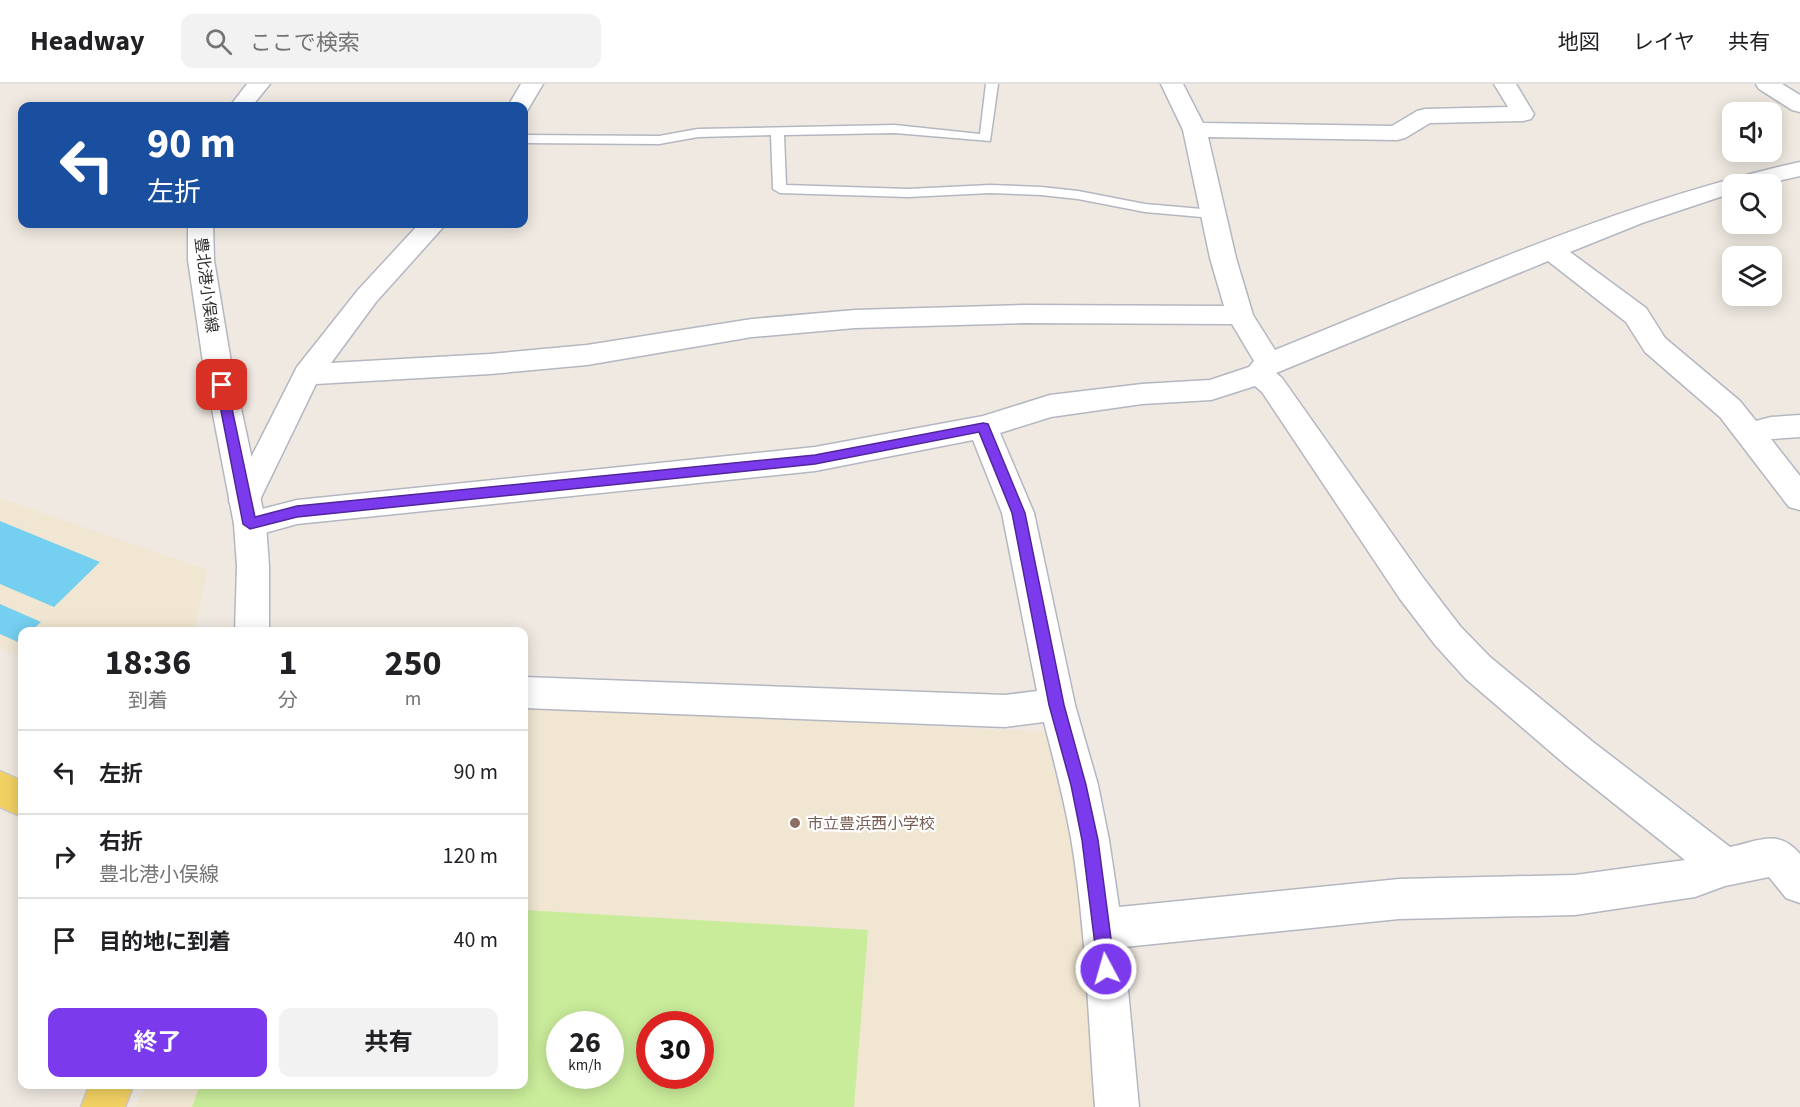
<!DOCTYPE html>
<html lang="ja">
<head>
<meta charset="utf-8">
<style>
	body { margin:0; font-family:"Source Sans 3","Noto Sans JP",sans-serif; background:#f2f2f2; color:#202124; height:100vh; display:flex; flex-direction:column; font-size:22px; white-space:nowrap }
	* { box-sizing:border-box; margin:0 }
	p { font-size:20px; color:#757577 }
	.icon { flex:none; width:33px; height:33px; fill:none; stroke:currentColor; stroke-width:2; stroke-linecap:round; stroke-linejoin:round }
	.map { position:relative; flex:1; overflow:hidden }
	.drawer { position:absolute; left:18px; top:543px; width:510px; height:462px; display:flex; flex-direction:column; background:#fff; border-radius:12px; box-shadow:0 3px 15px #0003 }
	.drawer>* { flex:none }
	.banner { position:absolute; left:18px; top:18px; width:510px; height:126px; border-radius:12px; box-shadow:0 3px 15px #0003; background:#1a4fa0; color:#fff; overflow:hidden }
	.fabs { position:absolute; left:1722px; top:18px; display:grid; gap:12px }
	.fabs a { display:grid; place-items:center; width:60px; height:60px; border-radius:12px; background:#fff; box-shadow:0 3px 15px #0003; font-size:30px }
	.speed { position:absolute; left:546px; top:927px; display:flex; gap:12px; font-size:30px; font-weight:700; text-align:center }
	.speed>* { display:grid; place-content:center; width:78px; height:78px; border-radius:50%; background:#fff; box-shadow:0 3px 15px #0003; line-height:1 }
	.speed small { font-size:15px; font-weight:400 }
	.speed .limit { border:9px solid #d22; background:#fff; color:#111 }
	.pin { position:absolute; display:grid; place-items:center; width:51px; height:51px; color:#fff; margin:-26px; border-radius:12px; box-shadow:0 3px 9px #0006 }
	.me { position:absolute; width:66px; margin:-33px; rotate:354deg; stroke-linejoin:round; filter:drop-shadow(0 0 4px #0008) }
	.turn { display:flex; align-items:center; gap:21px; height:126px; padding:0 30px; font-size:27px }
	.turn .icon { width:78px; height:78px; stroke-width:2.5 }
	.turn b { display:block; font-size:42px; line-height:51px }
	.eta { display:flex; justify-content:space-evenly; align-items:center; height:102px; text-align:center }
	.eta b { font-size:36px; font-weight:700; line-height:42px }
	.button { display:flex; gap:12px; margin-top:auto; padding:12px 30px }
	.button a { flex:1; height:69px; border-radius:12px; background:#7c3aed; color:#fff; font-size:24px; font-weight:700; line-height:69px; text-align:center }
	.button a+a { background:#f2f2f2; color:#202124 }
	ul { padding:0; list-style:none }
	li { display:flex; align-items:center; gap:18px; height:84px; padding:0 30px; border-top:2px solid #e0e0e0 }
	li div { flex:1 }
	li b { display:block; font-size:22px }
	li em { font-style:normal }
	header { display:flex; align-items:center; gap:36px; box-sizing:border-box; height:84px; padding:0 30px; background:#fff; border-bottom:2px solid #e0e0e0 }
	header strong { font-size:28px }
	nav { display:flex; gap:33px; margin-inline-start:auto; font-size:21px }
	.search { width:420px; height:54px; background:#f2f2f2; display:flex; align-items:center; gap:15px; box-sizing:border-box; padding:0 21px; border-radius:12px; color:#757577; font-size:22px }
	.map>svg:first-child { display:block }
	.education { fill:#f0e6d1; fill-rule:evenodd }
	.pitch { fill:#c9ec9a; fill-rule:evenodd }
	.water { fill:#75cff0 }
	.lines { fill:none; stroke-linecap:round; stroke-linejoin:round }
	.lane-casing { stroke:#b4b7c1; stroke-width:3 }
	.street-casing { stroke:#b4b7c1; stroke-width:3 }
	.secondary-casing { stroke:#b4b7c1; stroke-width:3 }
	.primary-casing { stroke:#c9c9c9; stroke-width:3 }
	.lane { fill:#fff; fill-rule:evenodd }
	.street { fill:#fff; fill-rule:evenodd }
	.secondary { fill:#fff; fill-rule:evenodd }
	.primary { fill:#f2d163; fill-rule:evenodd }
	.route { fill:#7c3aed; stroke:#51269a; stroke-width:1.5 }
	.education-dot { fill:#8d6e63; stroke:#fff; stroke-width:2 }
	.labels { text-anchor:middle; stroke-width:4.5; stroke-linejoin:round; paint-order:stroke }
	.street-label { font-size:16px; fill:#2e2e2e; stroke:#fff }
	.education-label { font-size:16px; fill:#785e54; stroke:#fff; text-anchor:start }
</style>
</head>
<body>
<header>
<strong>Headway</strong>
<div class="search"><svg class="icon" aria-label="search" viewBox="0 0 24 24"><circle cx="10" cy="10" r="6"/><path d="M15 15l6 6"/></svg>ここで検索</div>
<nav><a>地図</a><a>レイヤ</a><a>共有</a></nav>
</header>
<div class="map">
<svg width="1800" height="1023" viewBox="0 0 1800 1023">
	<rect width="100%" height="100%" fill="#efe9e1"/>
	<path class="education" d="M0,414L207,486L195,547L22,548V573L0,564Z
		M524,622L1045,648L1088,831L1095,1023H136L145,1001L524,1000ZM560,940H610V992H560ZM650,940H700V992H650Z"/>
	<path class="pitch" d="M524,826L868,846L854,1023H192L200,1001L524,1000ZM560,940H610V992H560ZM650,940H700V992H650Z"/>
	<path class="water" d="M0,437L100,478L54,523L0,500Z
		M0,520L41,538L31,547L22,548V556L20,559L0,550Z"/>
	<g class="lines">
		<g class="lane-casing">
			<path id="lane" d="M986,0H998L990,57L895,49L784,51L786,101L908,105L990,101L1041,103L1078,107L1145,120L1213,126L1220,130L1213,134L1145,128L1078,115L1041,111L990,109L908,113L780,109L773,105L771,51L698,53L659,60L524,59V51L659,52L698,45L895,41L980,50Z"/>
		</g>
		<g class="street-casing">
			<path id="street" d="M521,0H543L527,27L524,28V22H508Z
				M1161,0H1183L1203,39L1392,42L1417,27L1425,25L1508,23L1494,0H1516L1534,30L1531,35L1523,37L1430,39L1405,54L1397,56L1208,53L1236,174L1253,231L1275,266C1447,197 1619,118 1800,78V92L1764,100H1732V109L1642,139L1570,168L1646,224L1665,254L1740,317L1756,337L1771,333L1800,331V353L1771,355L1800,392V426L1789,423L1720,333L1645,268L1626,238L1548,177L1276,289L1282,294L1424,495L1460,542L1490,573L1593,658L1730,763C1759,757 1778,744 1800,770V819L1786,814L1769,793L1725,802L1695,813L1575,831L1399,835L1124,863L1139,1023H1095C1088,934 1086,843 1071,754C1064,715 1054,677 1044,638L1005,643L524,624V593L1005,611L1037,607L1002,429L973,356L815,387L297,440L250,453L239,449L234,440L239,431L297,416L815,363L983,332L1050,311L1142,300L1210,296L1249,283L1254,277L1232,240L1024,239L855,244L752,253L587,281L490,290L316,300L255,426L244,429L233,426L229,417L297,283L358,206L419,140H446L376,218L331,279L490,270L587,261L752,235L855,226L1024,221L1224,222L1210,174L1183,46ZM1255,302L1262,308L1400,515L1436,562L1466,595L1567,682L1685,776L1575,791L1399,795L1119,823L1109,756L1098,701L1075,621L1034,429L1000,349L1051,333L1142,320L1211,316Z
				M1756,0H1782L1800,11V28L1792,26L1759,5Z"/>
		</g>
		<g class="secondary-casing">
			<path id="secondary" d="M247,0H270L252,22H230Z
				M188,140H213L214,176L231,278L266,440L269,482V548H235L237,482L234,440L203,278L188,176Z"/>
		</g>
		<g class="primary-casing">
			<path id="primary" d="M0,687L22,697V733L0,723Z
				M90,1000H134L125,1023H81Z"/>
		</g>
		<use href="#lane" class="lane"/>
		<use href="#street" class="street"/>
		<use href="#secondary" class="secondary"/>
		<use href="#primary" class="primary"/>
	</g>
	<path class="route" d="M222,297L227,301L255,433L297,422L815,371L983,339L988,340L1025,429L1064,621L1086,701L1098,756L1115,885L1112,891L1106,893L1100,891L1098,885L1082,756L1071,701L1049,621L1012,429L979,348L815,380L297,433L250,445L243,440L216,301Z"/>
	<circle class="education-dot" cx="795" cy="739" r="6"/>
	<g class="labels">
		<g class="street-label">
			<text transform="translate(207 201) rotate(83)" y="6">豊北港小俣線</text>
		</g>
		<g class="education-label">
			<text x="807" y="745">市立豊浜西小学校</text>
		</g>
	</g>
</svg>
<div class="fabs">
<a><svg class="icon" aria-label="sound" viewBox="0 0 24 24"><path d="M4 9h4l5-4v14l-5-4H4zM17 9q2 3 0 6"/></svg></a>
<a><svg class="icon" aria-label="search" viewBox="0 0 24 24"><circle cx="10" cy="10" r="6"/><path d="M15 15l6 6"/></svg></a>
<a><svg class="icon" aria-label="layers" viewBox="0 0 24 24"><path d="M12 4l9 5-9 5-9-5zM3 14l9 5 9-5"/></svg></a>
</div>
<div class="speed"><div>26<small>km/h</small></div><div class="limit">30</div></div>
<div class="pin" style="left:222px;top:301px;background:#d93025"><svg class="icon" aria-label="arrive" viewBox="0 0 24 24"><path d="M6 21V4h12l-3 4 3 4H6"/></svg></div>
<svg class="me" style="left:1106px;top:885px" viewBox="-20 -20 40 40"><circle r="17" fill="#7c3aed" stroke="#fff" stroke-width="3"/><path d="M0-11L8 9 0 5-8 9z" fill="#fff"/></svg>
<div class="banner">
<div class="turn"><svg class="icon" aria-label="left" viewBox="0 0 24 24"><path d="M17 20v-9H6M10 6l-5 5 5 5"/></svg><div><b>90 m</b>左折</div></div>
</div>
<section class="drawer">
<div class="eta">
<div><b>18:36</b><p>到着</p></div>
<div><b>1</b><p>分</p></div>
<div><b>250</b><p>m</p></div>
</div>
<ul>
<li><svg class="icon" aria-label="left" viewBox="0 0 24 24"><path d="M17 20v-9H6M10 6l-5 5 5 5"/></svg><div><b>左折</b></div><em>90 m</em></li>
<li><svg class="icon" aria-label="right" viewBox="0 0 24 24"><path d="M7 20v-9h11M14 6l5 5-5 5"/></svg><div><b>右折</b><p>豊北港小俣線</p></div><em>120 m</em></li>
<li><svg class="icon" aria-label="arrive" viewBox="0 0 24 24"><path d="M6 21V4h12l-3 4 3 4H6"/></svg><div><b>目的地に到着</b></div><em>40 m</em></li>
</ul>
<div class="button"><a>終了</a><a>共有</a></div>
</section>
</div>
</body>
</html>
